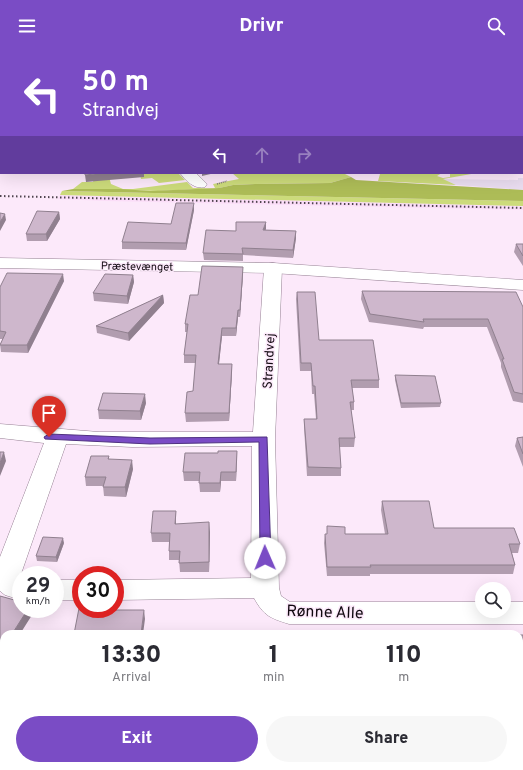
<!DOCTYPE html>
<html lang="en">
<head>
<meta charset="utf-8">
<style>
	body { margin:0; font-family:Overpass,sans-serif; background:#f7f7f7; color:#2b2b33; height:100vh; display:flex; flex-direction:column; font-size:15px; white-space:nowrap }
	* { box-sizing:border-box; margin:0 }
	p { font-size:13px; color:#7c7c81 }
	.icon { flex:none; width:22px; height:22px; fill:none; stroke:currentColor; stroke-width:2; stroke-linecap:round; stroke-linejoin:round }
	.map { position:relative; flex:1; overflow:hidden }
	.sheet { position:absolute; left:0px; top:578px; width:523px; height:140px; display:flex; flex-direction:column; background:#fff; border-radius:12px 12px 0 0; box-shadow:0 4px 16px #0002 }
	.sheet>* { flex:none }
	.top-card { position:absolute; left:0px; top:0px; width:523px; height:122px; box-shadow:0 4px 16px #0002; background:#7a4cc5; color:#fff; overflow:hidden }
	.tools { position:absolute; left:475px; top:530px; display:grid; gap:8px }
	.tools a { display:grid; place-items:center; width:36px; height:36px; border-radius:50%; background:#fff; box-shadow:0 4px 16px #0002; font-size:20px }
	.speed { position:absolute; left:12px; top:514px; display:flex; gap:8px; font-size:20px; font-weight:700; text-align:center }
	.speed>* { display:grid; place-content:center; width:52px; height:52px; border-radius:50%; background:#fff; box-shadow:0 4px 16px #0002; line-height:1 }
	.speed small { font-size:10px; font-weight:400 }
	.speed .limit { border:6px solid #d22; background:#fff; color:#111 }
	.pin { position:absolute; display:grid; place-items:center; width:34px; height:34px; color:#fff; margin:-41px -17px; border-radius:50% 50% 50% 0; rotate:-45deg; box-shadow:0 0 4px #0007 }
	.pin .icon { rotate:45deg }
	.me { position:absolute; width:44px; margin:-22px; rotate:359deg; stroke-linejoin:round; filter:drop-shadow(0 0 3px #0008) }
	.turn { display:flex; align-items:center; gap:14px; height:84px; padding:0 16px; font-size:18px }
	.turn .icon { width:52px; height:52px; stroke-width:2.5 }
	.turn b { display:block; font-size:28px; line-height:34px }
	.lanes { display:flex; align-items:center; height:38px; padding:0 16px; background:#0003; justify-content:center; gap:20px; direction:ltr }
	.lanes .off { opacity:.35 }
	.eta { display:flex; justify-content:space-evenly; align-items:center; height:68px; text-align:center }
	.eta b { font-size:24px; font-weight:800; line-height:28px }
	.cta { display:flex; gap:8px; margin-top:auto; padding:8px 16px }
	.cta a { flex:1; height:46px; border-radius:24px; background:#7a4cc5; color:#fff; font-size:16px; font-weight:800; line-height:46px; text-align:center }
	.cta a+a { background:#f7f7f7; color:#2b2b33 }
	header { display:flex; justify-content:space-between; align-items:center; height:52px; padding:0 16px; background:#7a4cc5; color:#fff; font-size:18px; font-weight:800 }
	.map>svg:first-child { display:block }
	.built { fill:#fbddf8 }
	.industrial { fill:#e9dcef }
	.green { fill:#ccdb7b }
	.forest { fill:#adbc57 }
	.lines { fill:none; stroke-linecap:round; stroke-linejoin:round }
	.service-casing { stroke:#968194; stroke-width:1 }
	.minor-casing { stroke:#968194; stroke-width:1 }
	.tertiary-casing { stroke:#968194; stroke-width:1 }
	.path { stroke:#817480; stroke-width:1.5; stroke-dasharray:1 1; stroke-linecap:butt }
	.service { fill:#fff; fill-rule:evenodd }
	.minor { fill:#fff; fill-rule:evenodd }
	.tertiary { fill:#fff; fill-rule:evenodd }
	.rail { stroke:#4f444e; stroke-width:2; stroke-dasharray:1.5 2.5; stroke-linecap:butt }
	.wall { fill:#b19daf }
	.shaded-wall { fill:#90808f }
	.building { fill:#ceb7cc; stroke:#90808f }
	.route { fill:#7a4cc5; stroke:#4f3180 }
	.labels { text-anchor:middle; stroke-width:3; stroke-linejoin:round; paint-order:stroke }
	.far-street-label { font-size:11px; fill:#110910; stroke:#fce9fa }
	.street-label { font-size:13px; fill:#110910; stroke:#fce9fa }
	.near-street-label { font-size:16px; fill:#110910; stroke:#fce9fa }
</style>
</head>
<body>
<header><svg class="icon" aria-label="menu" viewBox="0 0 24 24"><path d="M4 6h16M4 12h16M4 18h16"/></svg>Drivr<svg class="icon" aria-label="search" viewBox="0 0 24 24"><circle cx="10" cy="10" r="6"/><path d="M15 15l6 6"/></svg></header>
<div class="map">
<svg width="523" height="718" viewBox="0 0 523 718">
	<rect width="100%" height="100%" fill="#fce9fa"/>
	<path class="built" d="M60,143L523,154V158L106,149L58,147Z"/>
	<path class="industrial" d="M518,126H523V138L456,133L442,127L518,128Z"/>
	<path class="green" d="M140,121H178L185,128L159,131L152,126L141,127Z
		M232,121H343L351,125L330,131L255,132L233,133L219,136L158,139L73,137L82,130H93L94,126L109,125L111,132L123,137H133L187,130L193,136H215L213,132L239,127Z
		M362,121H442L437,124L443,126L450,125V122L448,121H477L443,127L456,133L378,129L380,122Z
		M62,139L523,149V154L60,143Z"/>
	<path class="forest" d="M351,125L356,128L523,138V149L62,139L73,137H121L150,139L219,136L233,133L255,132L330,131Z"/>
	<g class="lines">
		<g class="service-casing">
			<path id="service" d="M522,51H523V55H522Z"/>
		</g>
		<g class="minor-casing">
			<path id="minor" d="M522,38L523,39V47L522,46Z
				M180,121H196L207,132L205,135C195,138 186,129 180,121Z
				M273,211L279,212L282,216L275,387L279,536L281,544L290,550H482V559H504V550H523V572H289C270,566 264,564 254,546L115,548V528L251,526L252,394L132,395L66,392L21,522V548L5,543L0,539V505L44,391L0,386V372L99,380H253L264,216L267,212Z
				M55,528H81V548H55Z"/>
		</g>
		<g class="tertiary-casing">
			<path id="tertiary" d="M0,206L273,211L523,228V238L273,221L0,216Z"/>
		</g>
		<path class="path" d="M217,132L227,129"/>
		<use href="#service" class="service"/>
		<use href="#minor" class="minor"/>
		<use href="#tertiary" class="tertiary"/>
		<path class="rail" d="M0,144L523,156"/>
	</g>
	<path class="wall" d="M194,158L186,198L122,197V190L171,172Z
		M59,160L60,167L47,189H27L26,182Z
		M266,178L296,179V186L293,206L243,203V209L204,208L203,201L236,179Z
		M516,192H523V214L514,200Z
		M243,222L240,265H238L236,284H222L219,312H232V320L229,369L186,370L185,361L193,339L196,311H184V303L187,280H185V272L198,243Z
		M133,223L134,230L128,252L94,249L93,241Z
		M64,229L28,301L1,300L0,292L3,287H0V235Z
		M362,239L523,255V351L513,349L501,315V311L487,275H424L423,277L369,270L361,247Z
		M297,240L319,288L379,328V336H352L354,350V358H351L355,386L354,395H339L341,416V424H307L304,375V367H316L314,342H312L311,319H300L296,247Z
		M163,243L164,251L129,289L97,281L96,274Z
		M395,323L441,351L440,355L401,356L395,328Z
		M146,351L141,368L99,367L98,358Z
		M523,385V415L515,394L517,386Z
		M237,399L236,429H221L220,440H200L199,429H184L183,420L218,401Z
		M109,404V407L133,417L126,445L104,444L103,434H86L85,425Z
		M382,449L434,476L520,492L518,501H512L515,513L513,522H370V524H327L324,491L325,482H327V474L345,482H385L381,458Z
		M176,459V472L210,480L209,520H180L179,508H169V490H152L151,481Z
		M64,491L57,510L37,509L36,504Z
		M0,544L18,549L19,551L32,563L4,582V603L0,602Z
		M519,583H523V675H519Z"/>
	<path class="shaded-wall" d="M417,0H450L444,1H409Z
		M0,60H1V66H0Z
		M105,121H144V125L86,130L85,123Z
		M202,121H215L202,124Z
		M194,151V158L186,198V191Z
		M59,160L60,167L47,189L46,182Z
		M5,162L6,168L0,179V170Z
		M266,170V177L263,185V178Z
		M296,179V186L293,206V198Z
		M243,215V222L240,265V258Z
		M63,222L64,229L28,301L27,293Z
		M133,223L134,230L128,252L127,244Z
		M163,243L164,251L129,289L128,281Z
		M238,258V265L236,284V276Z
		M222,276V284L218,320V312Z
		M232,312V320L229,369V361Z
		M145,342L146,351L141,368L140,359Z
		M237,399V408L236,429V420Z
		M4,400L6,409L0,424V411Z
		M132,408L133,417L126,445L125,435Z
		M221,420V429L220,440V431Z
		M176,459V481L175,472Z
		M209,470L210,480L209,520Z
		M63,486L64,491L57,510L56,505Z
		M28,557H31L32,563L20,582H12Z
		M144,558L145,567L143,582H141Z"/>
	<path class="building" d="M0,0H417L409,1H1V47L0,40Z
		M0,50H1V60H0Z
		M85,121H105L85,123Z
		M176,151H194L186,191L122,190L128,170L171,172Z
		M37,159L59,160L46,182H26Z
		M0,161L5,162L0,170Z
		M236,170H266L263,178L296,179L293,198L242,196L243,202L203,201L206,178L236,179Z
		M516,192H523V204Z
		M202,214L243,215L240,258H238L236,276H222L218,312H232L229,361H185L187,340L193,339L196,303H184L188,272H185L190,243H198Z
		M7,221L63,222L27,293H0L6,280L0,279V235Z
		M105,222L133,223L127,244L93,241Z
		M362,239L516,240L523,255V342L514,340L502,307H504L488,267H423L424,270L370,262Z
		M297,240H315L319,288H373L379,328H351L354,350H350L355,386H339L341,416L308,415L304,367H317L315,334H313L311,311H301Z
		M163,243L128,281L96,274Z
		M395,323L435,324L441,351H401Z
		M103,341L145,342L140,359L98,358Z
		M523,385V402L517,386Z
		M218,399H237L236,420H221L220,431H199L200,420H183L185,401H218Z
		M0,400H4L0,411Z
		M91,404H109L108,407L132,408L125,435H103L106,425H85Z
		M382,449H429L434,476H514L520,492H509L515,513H370L371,515H327L325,482H327V474L345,475V482H388Z
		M153,459H176L175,472L209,470V510L179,511L180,499H169L170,481H151Z
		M43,485L63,486L56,505L36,504Z
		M0,544L18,549L17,551L21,552V557H28L12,582H4V594L0,593Z
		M81,546V557H106V558H144L141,582H74Z
		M287,581H315L316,582H287Z
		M519,583H523V666H521L519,653Z"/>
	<path class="route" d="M49,382L150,386L267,385L271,506L265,510L260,506L259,390L150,392L45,387L44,385Z"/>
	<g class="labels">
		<g class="far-street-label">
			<text transform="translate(137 214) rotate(1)" y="4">Præstevænget</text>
		</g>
		<g class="street-label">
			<text transform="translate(268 309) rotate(-87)" y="5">Strandvej</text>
		</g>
		<g class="near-street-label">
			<text transform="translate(325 559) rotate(2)" y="6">Rønne Alle</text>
		</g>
	</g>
</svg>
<div class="tools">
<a><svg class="icon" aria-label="search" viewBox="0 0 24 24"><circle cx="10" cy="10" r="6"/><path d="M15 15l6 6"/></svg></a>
</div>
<div class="speed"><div>29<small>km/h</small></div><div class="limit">30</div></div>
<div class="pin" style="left:49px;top:385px;background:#d93025"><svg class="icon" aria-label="arrive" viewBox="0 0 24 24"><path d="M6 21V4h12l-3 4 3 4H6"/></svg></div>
<svg class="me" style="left:265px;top:506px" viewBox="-20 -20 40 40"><circle r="19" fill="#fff"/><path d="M0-13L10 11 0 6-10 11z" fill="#7a4cc5"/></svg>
<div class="top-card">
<div class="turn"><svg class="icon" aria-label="left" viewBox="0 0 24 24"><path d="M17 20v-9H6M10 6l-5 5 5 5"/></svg><div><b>50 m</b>Strandvej</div></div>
<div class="lanes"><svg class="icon" aria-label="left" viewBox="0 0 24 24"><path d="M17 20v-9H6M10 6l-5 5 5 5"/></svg><svg class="icon off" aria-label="ahead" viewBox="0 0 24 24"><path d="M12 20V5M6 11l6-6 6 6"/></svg><svg class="icon off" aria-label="right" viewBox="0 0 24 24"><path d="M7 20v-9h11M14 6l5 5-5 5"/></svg></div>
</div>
<section class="sheet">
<div class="eta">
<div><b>13:30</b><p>Arrival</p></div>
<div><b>1</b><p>min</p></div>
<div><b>110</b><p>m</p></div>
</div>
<div class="cta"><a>Exit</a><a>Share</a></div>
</section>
</div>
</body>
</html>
